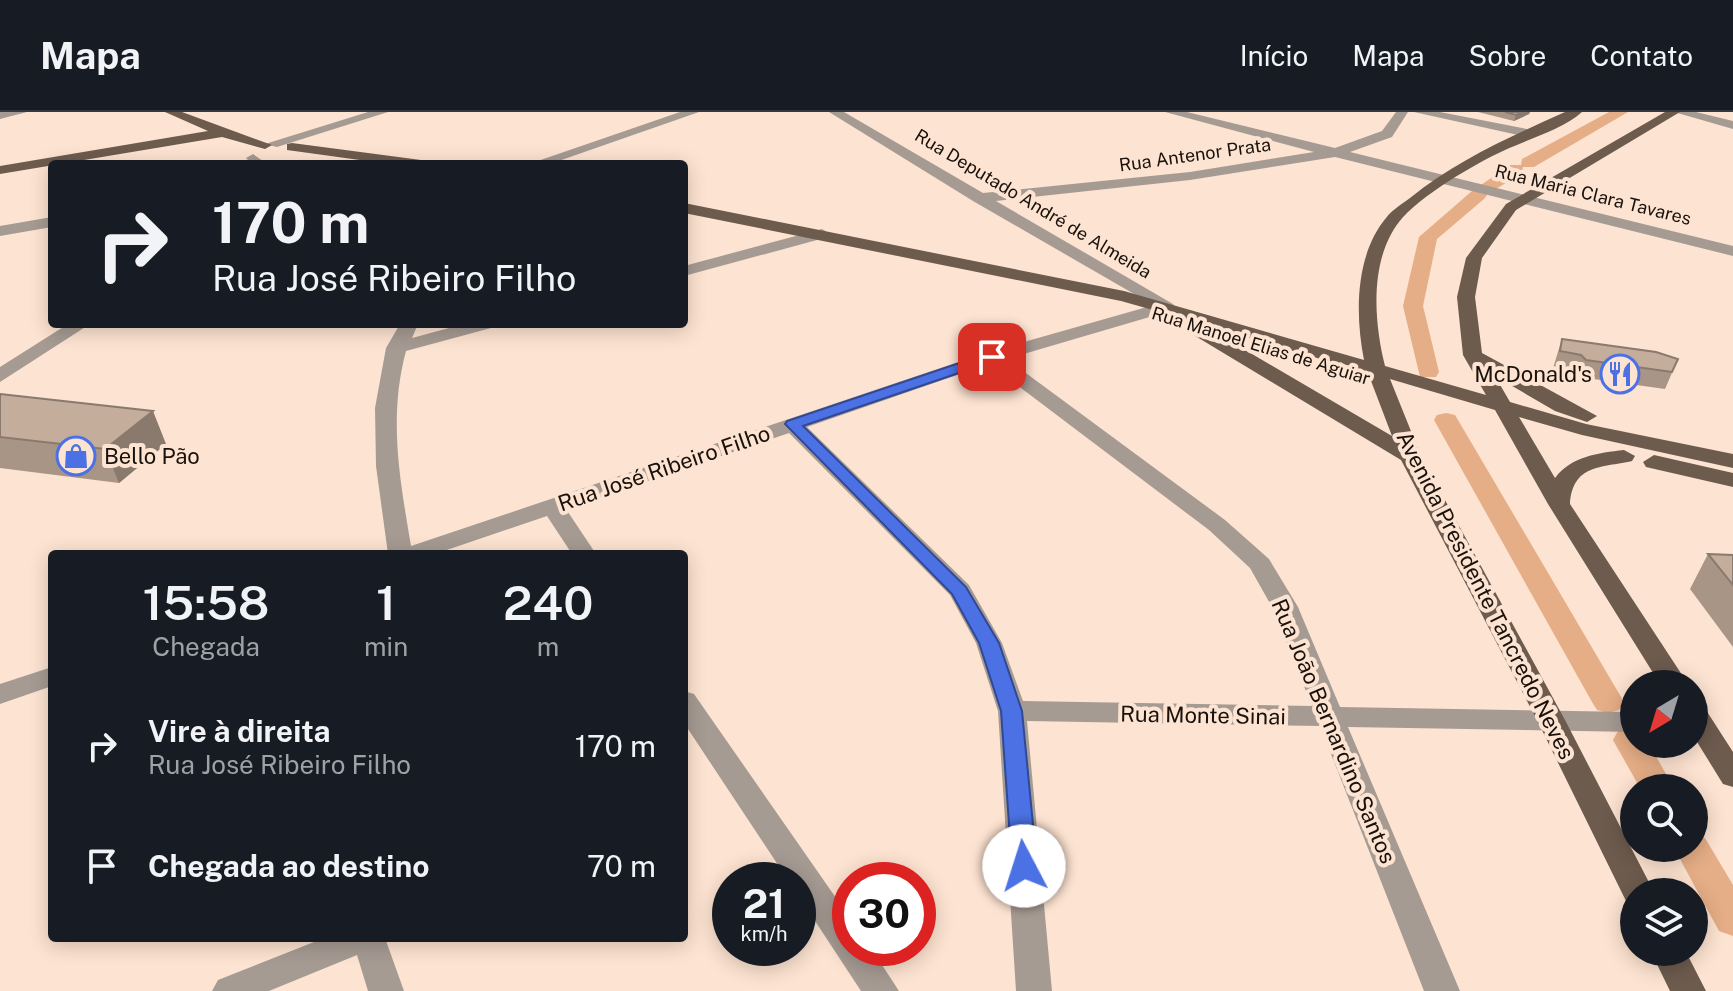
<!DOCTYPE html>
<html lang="pt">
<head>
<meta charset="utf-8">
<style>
	body { margin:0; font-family:"Public Sans",sans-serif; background:#242831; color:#f1f3f6; height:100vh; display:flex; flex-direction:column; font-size:30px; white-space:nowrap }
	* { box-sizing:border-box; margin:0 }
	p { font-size:26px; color:#9ea1a6 }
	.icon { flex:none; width:44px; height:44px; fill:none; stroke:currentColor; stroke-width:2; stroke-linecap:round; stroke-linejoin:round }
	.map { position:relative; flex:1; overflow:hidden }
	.sheet { position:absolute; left:48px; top:438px; width:640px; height:392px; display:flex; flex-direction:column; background:#171b24; border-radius:8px; box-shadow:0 4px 20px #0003 }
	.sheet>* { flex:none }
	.banner { position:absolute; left:48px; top:48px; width:640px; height:168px; border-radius:8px; box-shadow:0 4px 20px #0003; background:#171b24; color:#f1f3f6; overflow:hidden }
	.needle { width:52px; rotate:218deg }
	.controls { position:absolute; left:1620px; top:558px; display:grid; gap:16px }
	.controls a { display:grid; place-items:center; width:88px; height:88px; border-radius:50%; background:#171b24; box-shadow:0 4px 20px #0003; font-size:40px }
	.speed { position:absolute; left:712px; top:750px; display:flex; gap:16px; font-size:40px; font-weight:700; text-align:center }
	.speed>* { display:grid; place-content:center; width:104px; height:104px; border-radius:50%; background:#171b24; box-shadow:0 4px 20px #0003; line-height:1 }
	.speed small { font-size:20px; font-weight:400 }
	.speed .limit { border:12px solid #d22; background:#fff; color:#111 }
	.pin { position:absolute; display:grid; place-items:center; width:68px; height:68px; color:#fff; margin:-34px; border-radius:16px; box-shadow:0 4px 12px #0006 }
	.me { position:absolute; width:88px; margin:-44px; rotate:355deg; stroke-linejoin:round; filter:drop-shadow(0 0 6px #0008) }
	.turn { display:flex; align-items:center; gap:28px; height:168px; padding:0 32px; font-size:36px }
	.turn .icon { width:104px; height:104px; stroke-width:2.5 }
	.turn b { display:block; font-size:56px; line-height:68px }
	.eta { display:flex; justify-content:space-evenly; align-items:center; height:136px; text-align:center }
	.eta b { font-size:48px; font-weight:600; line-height:56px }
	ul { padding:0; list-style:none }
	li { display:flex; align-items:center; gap:24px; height:120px; padding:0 32px }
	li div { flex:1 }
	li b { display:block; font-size:30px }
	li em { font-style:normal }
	header { display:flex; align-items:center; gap:48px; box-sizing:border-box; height:112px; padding:0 40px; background:#171b24; border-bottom:2px solid #363941 }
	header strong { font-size:38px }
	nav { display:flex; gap:44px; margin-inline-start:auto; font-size:28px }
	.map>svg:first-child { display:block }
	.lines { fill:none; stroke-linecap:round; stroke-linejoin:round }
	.canal { fill:#e6ae86; fill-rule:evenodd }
	.minor { fill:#a69b93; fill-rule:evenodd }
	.major { fill:#6d5b4e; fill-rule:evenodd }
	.wall { fill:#a99586 }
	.shaded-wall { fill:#8a796d }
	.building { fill:#c5ad9c; stroke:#8a796d; stroke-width:2 }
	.route { fill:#4b71e4; stroke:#314994; stroke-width:2 }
	.labels { text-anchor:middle; stroke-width:8; stroke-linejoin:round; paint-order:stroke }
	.far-street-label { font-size:18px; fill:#19110b; stroke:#fde3d1 }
	.poi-label { font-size:22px; fill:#19110b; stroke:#fde3d1; text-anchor:end }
	.street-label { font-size:22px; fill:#19110b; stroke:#fde3d1 }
</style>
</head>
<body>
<header>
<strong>Mapa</strong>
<nav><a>Início</a><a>Mapa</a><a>Sobre</a><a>Contato</a></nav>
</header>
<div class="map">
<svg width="1733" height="879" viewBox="0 0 1733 879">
	<rect width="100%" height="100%" fill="#fde3d1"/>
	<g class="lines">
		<path class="canal" d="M1609,0H1628L1534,55H1523L1522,61L1496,77H1484L1481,73L1510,53H1521L1522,47Z
			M1478,78L1484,79L1487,83L1484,87L1437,127L1423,194L1439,260L1436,265H1420L1403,194L1419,125L1472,79Z
			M1446,301L1455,303L1458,308L1624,590L1619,598L1608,601L1597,598L1592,590L1434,308L1437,303Z
			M1630,616L1634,617V632H1649L1674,676H1640L1613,628L1618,619Z
			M1694,722L1705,726L1733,773V824L1719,819L1674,736H1694Z"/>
		<path class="minor" d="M0,0H27L0,7Z
			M368,0H388L277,35L265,32Z
			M680,0H699L550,52H529Z
			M829,0H844L983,81L1190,60L1314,40L1165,0H1187L1335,36L1382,19L1396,0H1408L1392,25L1350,40L1733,134V144L1335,45L1190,68L996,89L1173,192L1176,196L1173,200L1167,201L973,89Z
			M1414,0H1440L1527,17L1534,21L1527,25Z
			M1674,0H1696L1733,9V17Z
			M253,42L267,52H252L246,46Z
			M52,105V115L0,124V114Z
			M822,117L830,122L828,125L684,164V154Z
			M1147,195L1156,200L1153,204L1007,247L1225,408L1269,447L1298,495L1340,595L1634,600V620L1348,615L1460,879H1424L1320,614L1027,609L1052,879H1016L998,599L976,531L950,483L789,321L566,397L596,442H572L547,404L435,442H388L376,354L375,296L386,236L400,212H418L412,226L464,212H494L491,216L406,239C388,306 400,368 411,434L985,241ZM989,252L1209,418L1250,456L1272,495L1312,594L1023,589L1002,531L969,473L807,315Z
			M68,212H90L0,270V255Z
			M52,555V574L0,592V572Z
			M684,579L694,582L850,806V836H871L899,879H861L798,783V768H788L684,611Z
			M324,826H385L404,879H368L357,843L269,879H212L218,868Z"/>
		<path class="major" d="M165,0H182L272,33L265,37L222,25L0,62V54L208,19Z
			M1565,0H1582C1563,17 1529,27 1505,38C1476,51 1418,85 1399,110C1369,149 1374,210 1385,254L1486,283L1463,243L1457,185L1466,146L1506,92L1665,0H1680L1516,98L1482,146L1475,185L1482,241L1597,304L1587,310L1555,299L1495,264L1510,290L1586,312L1733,342V356L1582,323L1519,305L1555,366C1572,344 1598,341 1624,338L1635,344L1632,349C1601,356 1573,352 1570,392L1688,572H1660L1548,392L1495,298L1390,267L1421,344L1565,608L1654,780H1634V792L1626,789L1537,608L1401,348L1182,216L1179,212L1185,207L1121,189L684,101V91L1124,179L1364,248C1355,203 1355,143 1386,106C1392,98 1402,92 1410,86C1457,48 1510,25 1565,0ZM1201,212L1368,261L1392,324Z
			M292,31L421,48L428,52H389L287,38V32Z
			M1654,343L1733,361V375L1646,355L1643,350Z
			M1694,592L1704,595L1733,640V675L1723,672L1694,625Z
			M1651,840H1686L1706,879H1670Z"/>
	</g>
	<path class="wall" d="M1478,0H1530L1529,2L1514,9Z
		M1562,227L1678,247L1665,277L1579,265L1575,259L1553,256Z
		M0,282L166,332L119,371L0,356Z
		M1708,442L1733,443V535L1690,477Z"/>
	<path class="shaded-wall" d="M1522,0H1530L1529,2L1514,9L1516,3Z
		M153,299L166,332L119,371L105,337Z"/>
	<path class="building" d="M1505,0H1522L1516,3Z
		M1562,227L1656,240L1678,247L1672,260L1586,248L1581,243L1560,239Z
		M0,282L153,299L105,337L0,325Z
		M1708,442L1733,443V473Z"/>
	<path class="route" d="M992,240L997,242V248L803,314L966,475L999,531L1022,599L1037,754L1033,761L1024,764L1016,761L1012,754L1001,599L979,531L952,482L785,312L787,309Z"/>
	<defs>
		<g id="restaurant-ring" transform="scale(2)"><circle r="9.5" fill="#fde3d1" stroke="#4b71e4" stroke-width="1.5"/><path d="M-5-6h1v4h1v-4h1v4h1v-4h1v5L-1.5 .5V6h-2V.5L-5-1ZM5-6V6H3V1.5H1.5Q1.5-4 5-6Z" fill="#4b71e4"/></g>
		<g id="shop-ring" transform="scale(2)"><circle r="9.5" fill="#fde3d1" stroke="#4b71e4" stroke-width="1.5"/><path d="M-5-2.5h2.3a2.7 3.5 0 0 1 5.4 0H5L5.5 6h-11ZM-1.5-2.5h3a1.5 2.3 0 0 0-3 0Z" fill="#4b71e4"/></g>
	</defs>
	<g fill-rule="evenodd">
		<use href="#restaurant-ring" x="1620" y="262"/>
		<use href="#shop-ring" x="76" y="344"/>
	</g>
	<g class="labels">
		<g class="far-street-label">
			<text transform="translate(1195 43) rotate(-8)" y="6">Rua Antenor Prata</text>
			<text transform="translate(1593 83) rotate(14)" y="6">Rua Maria Clara Tavares</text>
			<text transform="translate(1033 92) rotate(31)" y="6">Rua Deputado André de Almeida</text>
			<text transform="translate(1261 234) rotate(17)" y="6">Rua Manoel Elias de Aguiar</text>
		</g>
		<g class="poi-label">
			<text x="1592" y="270">McDonald's</text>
			<text x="104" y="352" text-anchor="start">Bello Pão</text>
		</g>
		<g class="street-label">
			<text transform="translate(664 356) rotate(-19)" y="8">Rua José Ribeiro Filho</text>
			<text transform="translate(1486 483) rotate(63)" y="8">Avenida Presidente Tancredo Neves</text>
			<text transform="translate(1203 603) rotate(1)" y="8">Rua Monte Sinai</text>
			<text transform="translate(1334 619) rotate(67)" y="8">Rua João Bernardino Santos</text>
		</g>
	</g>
</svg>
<div class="controls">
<a><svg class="needle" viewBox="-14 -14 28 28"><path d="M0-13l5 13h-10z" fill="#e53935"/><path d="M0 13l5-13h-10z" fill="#9ea1a6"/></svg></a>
<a><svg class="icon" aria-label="search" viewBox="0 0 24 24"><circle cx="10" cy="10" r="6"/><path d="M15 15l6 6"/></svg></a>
<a><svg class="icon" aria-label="layers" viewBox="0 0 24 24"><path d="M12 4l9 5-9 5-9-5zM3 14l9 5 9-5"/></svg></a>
</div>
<div class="speed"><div>21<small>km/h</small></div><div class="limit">30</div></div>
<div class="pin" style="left:992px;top:245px;background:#d93025"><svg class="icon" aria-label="arrive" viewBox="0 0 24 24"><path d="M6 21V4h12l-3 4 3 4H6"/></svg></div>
<svg class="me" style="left:1024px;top:754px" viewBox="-20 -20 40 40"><circle r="19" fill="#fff"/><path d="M0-13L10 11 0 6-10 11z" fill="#4b71e4"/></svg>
<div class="banner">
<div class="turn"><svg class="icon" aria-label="right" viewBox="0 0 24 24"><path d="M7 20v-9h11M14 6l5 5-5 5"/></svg><div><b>170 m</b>Rua José Ribeiro Filho</div></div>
</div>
<section class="sheet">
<div class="eta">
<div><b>15:58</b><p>Chegada</p></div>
<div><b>1</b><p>min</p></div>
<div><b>240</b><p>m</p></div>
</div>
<ul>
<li><svg class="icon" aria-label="right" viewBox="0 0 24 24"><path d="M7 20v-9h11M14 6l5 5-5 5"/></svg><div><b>Vire à direita</b><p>Rua José Ribeiro Filho</p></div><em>170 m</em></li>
<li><svg class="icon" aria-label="arrive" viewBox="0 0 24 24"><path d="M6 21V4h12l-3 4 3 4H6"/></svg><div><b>Chegada ao destino</b></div><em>70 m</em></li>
</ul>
</section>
</div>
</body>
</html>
